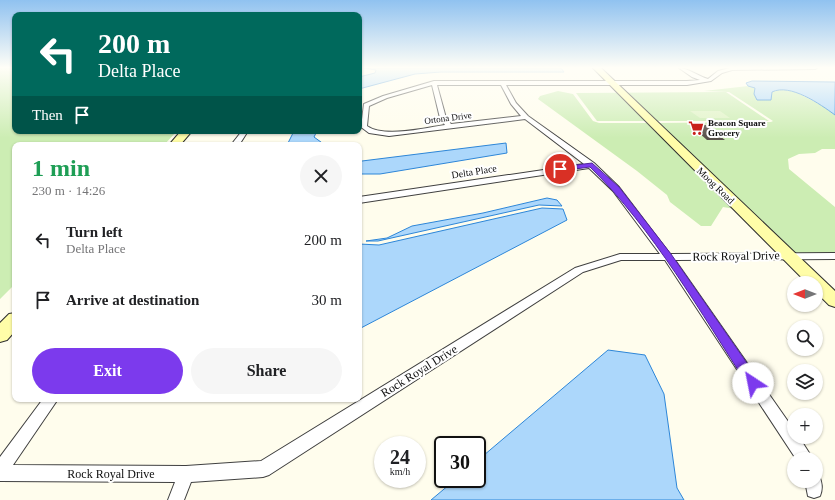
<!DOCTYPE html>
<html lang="en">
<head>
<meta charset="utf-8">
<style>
	body { margin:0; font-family:Georgia,serif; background:#f6f6f6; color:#202124; height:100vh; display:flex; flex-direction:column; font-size:15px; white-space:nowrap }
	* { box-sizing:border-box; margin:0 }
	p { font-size:13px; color:#757577 }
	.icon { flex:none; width:22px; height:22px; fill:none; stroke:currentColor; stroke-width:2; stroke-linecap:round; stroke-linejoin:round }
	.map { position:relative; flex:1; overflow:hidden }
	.panel { position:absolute; left:12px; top:142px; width:350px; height:260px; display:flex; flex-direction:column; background:#fff; border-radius:8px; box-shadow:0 1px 3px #0004 }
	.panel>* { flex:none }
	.banner { position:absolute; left:12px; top:12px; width:350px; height:122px; border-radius:8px; box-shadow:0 1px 3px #0004; background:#00695c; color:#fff; overflow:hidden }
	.needle { width:26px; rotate:270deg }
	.controls { position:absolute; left:787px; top:276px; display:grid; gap:8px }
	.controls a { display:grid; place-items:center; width:36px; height:36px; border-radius:50%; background:#fff; box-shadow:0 1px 3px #0004; font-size:20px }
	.speed { position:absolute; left:374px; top:436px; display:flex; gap:8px; font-size:20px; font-weight:700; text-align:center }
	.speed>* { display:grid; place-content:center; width:52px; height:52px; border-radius:50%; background:#fff; box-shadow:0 1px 3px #0004; line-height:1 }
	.speed small { font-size:10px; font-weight:400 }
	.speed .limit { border:2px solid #111; border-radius:6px; background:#fff; color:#111 }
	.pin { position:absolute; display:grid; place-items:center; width:34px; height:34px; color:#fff; margin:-17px; border:2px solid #fff; border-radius:50%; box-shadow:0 1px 4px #0007 }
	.me { position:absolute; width:44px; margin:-22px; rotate:326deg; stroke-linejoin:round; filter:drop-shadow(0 0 3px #0008) }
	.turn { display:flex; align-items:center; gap:14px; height:84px; padding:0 20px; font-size:18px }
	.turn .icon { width:52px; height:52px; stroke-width:2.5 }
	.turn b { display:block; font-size:28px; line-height:34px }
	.then { display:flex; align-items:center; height:38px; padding:0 20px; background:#0003; gap:8px; font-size:15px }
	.round { display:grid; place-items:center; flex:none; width:42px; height:42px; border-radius:21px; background:#f6f6f6 }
	.summary { display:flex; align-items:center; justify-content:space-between; height:68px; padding:0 20px }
	h1 { font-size:24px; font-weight:700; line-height:30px; color:#1e9e55 }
	.primary-button { display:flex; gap:8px; margin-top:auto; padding:8px 20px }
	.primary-button a { flex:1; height:46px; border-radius:24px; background:#7c3aed; color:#fff; font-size:16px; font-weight:700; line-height:46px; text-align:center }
	.primary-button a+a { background:#f6f6f6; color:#202124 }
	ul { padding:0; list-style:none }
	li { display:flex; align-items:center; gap:12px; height:60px; padding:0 20px }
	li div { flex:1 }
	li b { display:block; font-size:15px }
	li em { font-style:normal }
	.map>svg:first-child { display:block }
	.green { fill:#ccedb3 }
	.pitch { fill:#dff3c5 }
	.water { fill:#acd7fb; stroke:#2d86d8 }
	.building { fill:#564f48 }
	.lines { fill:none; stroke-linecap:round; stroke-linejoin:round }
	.street-casing { stroke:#404040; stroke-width:2 }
	.secondary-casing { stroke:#2f2f2f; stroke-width:2 }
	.street { fill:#fff; fill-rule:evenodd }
	.secondary { fill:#fffda8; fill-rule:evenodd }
	.route { fill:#7c3aed; stroke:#51269a }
	.labels { text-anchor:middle; stroke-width:4; stroke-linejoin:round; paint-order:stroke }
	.far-street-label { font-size:9px; fill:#0d0d0d; stroke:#fff }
	.far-poi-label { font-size:9px; font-weight:bold; fill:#0d0d0d; stroke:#fff; text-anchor:start }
	.street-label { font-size:10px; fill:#0d0d0d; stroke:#fff }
	.near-street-label { font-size:12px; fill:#0d0d0d; stroke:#fff }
</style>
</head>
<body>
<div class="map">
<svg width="835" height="500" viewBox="0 0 835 500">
	<rect width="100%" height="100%" fill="#fffded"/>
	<path class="green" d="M0,68H15V131H177L164,145H15V284L0,299Z
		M748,86L772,92L778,89L792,90L821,105L835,115V149H822L815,153L799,154L788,159L789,169L835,207V255H795L656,123L771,122L773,121L729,92L704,91Z
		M558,91L573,94L593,121L599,123H648L735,209L723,207L711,226H701L670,202L667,195L637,171L538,99L540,96Z
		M726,92L769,121H597L576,93Z"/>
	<path class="pitch" d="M690,111H720L730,118H700Z"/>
	<path class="water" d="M364,68H561L564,72H441L415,74L359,89V77L375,73L376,70Z
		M752,81L835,82V115C820,104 790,83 772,92L771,100H757L754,94L755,88L748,86L746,83Z
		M294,131H317L314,137L325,145H287Z
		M506,143L507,153L380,174H359V160L362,161Z
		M547,198L557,200L562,206L539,205L378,241H366L387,238L412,226L483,213Z
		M542,208L563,209L567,220L359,329V244L379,245Z
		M608,350L645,355L664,394L677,488L684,500H431L456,479H477V461Z"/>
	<path class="building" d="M690,125H706L725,140H707Z"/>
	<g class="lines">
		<g class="street-casing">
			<path id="street" d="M679,68C688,68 698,76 708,79L718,71L730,68H817L815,69L732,70L722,73L711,81L687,85H506L516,103L528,116L594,163L619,187L670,254L835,253V259L675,260L794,430V437H799L813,459H796L665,260H621L583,272L269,475L263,477L191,482L184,500H168L175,482L0,481V457L43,399H58L13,465L186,466L261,461L575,268L620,254H660L613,191L589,168L359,203V197L584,164L525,119L389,136L369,133L361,127L364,104L383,96L434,81H687L700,80L692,77ZM432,85L440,118L445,125C425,128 384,138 367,126L369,106L387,98ZM437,85H501L511,104L521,116L451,124L446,118Z
				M242,131H248L239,145H231Z
				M816,474L819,475C822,483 823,488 820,496L814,498L808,496L805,481H816Z"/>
		</g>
		<g class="secondary-casing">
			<path id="secondary" d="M593,68H601L835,291V307L829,305L816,292V283H807Z
				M181,131H192L180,145H169Z
				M15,313V331L7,340L0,342V323L9,314Z"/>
		</g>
		<use href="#street" class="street"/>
		<use href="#secondary" class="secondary"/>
	</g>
	<linearGradient id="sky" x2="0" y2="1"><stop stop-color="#90c2f0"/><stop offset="0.49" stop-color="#fffef7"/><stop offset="1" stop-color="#fffef7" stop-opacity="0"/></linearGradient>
	<rect width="835" height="138" fill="url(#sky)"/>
	<path class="route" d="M592,163L619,187L671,254L758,379L760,383L758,387L753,388L749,387C700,312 654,230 590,167L560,171L557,169L560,167Z"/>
	<defs>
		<g id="supermarket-bare" transform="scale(1.2)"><path d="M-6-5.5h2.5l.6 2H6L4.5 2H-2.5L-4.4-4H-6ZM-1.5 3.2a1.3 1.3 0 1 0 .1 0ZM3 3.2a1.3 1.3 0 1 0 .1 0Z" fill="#c8201a" stroke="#fff" stroke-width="2.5" paint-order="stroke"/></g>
	</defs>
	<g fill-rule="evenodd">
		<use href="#supermarket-bare" x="696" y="128"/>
	</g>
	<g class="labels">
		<g class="far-street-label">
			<text transform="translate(448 118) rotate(-7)" y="3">Ortona Drive</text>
		</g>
		<g class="far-poi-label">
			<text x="708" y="126">Beacon Square<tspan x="708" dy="10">Grocery</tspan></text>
		</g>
		<g class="street-label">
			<text transform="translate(474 171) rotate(-9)" y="4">Delta Place</text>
			<text transform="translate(716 185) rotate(44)" y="4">Moog Road</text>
		</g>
		<g class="near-street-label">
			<text transform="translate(736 256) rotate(-1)" y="4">Rock Royal Drive</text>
			<text transform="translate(419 371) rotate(-32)" y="4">Rock Royal Drive</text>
			<text x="111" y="478">Rock Royal Drive</text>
		</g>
	</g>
</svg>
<div class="controls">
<a><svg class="needle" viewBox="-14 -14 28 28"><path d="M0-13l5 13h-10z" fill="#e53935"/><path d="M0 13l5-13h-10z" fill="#757577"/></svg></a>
<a><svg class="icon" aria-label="search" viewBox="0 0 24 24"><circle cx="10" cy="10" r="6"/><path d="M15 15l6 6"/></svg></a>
<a><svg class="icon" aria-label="layers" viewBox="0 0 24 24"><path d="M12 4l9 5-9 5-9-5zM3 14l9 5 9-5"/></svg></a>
<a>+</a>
<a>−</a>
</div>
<div class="speed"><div>24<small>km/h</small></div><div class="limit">30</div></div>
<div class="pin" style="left:560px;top:169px;background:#d93025"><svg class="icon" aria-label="arrive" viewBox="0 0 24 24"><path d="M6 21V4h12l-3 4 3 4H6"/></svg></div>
<svg class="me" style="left:753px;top:383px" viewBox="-20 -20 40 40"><circle r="19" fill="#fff"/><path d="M0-13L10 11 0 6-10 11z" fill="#7c3aed"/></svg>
<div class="banner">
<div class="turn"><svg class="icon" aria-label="left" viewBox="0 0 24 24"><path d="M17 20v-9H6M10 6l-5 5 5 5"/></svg><div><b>200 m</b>Delta Place</div></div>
<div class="then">Then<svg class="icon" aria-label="arrive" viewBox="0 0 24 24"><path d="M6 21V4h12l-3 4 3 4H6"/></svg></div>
</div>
<section class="panel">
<div class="summary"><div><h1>1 min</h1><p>230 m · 14:26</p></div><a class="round"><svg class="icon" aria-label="close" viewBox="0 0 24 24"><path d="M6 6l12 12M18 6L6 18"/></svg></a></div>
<ul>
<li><svg class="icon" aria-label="left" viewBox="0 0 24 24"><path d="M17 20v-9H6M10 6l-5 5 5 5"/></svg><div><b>Turn left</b><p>Delta Place</p></div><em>200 m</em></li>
<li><svg class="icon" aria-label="arrive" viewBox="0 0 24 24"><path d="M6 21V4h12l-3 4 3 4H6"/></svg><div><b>Arrive at destination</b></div><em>30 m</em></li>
</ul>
<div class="primary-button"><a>Exit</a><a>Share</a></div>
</section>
</div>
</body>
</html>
